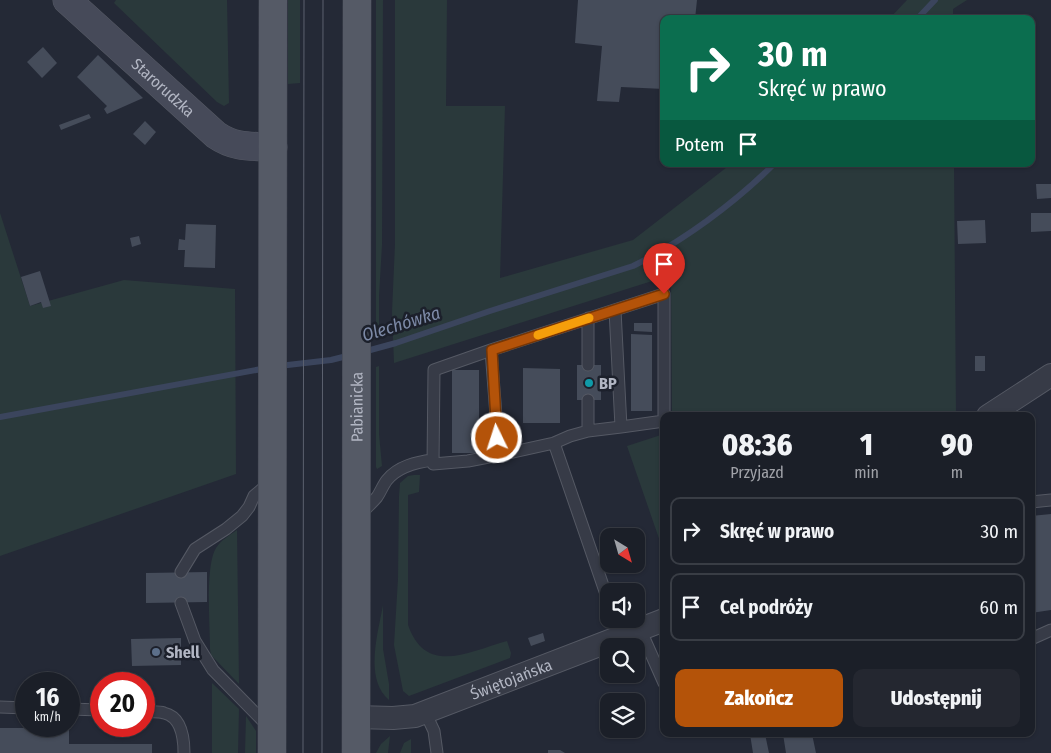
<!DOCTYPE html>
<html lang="pl">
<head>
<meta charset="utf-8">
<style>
	body { margin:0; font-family:"Fira Sans Condensed",sans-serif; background:#242730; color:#f1f3f6; height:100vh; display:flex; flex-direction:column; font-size:19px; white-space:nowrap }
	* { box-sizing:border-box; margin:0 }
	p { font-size:16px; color:#a0a2a8 }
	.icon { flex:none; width:28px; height:28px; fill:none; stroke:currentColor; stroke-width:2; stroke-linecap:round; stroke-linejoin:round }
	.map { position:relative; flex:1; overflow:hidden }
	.side { position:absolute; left:660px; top:412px; width:375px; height:325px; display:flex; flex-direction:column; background:#1b1f28; border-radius:10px; box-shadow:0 1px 4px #0004,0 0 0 1px #393d45 }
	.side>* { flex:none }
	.hud { position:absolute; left:660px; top:15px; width:375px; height:152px; border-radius:10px; box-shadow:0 1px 4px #0004,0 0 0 1px #393d45; background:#0b6e4f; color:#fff; overflow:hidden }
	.needle { width:32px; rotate:143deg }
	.controls { position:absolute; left:600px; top:528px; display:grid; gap:10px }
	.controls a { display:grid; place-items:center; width:45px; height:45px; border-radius:10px; background:#1b1f28; box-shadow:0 1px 4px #0004,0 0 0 1px #393d45; font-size:25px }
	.speed { position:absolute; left:15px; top:672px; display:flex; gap:10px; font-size:25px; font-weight:700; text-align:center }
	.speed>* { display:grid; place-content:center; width:65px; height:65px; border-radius:50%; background:#1b1f28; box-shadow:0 1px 4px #0004,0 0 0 1px #393d45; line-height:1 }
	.speed small { font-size:12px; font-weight:400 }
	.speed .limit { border:8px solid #d22; background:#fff; color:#111 }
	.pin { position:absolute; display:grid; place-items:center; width:42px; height:42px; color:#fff; margin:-51px -21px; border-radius:50% 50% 50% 0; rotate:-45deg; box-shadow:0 0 5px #0007 }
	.pin .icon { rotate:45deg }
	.me { position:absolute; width:55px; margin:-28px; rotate:356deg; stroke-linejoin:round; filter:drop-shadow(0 0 4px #0008) }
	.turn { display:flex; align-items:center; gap:18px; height:105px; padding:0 15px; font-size:22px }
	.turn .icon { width:65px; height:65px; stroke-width:2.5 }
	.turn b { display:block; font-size:35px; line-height:42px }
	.then { display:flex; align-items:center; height:48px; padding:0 15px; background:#0003; gap:10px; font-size:19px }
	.eta { display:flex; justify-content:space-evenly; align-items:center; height:85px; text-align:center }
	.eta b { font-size:30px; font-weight:800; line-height:35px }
	.primary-button { display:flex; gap:10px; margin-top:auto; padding:10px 15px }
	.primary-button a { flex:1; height:58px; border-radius:10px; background:#b45309; color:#fff; font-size:20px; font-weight:800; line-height:58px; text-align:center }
	.primary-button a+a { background:#242730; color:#f1f3f6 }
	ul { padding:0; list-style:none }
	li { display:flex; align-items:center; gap:15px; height:68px; margin:0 10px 8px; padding:0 5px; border:2px solid #393d45; border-radius:10px }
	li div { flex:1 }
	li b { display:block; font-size:19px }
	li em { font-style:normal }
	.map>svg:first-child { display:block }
	.green { fill:#2a393b }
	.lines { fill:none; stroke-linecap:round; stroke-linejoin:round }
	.stream { stroke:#3b455d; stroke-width:6 }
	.building { fill:#454c5a }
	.lane-casing { stroke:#555964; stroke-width:13 }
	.street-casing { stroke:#555964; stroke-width:24 }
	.secondary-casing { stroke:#555964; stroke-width:29 }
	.primary-casing { stroke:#404450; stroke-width:29 }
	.lane { stroke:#373b47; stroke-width:11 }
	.street { stroke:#373b47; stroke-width:22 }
	.secondary { stroke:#464a59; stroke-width:28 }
	.primary { stroke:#555a66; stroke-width:28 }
	.tram { stroke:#5c616f; stroke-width:1 }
	.route-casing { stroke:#753606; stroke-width:12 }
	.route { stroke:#b45309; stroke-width:9 }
	.slow { stroke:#f59e0b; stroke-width:9 }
	.culture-dot { fill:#0f9aa8; stroke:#1c202b; stroke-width:2 }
	.service-dot { fill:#5c6f8a; stroke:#1c202b; stroke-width:2 }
	.labels { text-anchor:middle; stroke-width:5; stroke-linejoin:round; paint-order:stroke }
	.street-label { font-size:16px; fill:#b2b6c3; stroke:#1c202b }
	.poi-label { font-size:16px; font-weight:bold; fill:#b2b6c3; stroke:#1c202b; text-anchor:start }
	.water-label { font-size:18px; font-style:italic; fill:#7d8aa7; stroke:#1c202b }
</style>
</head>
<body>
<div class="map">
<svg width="1051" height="753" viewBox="0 0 1051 753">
	<rect width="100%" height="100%" fill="#242936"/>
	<path class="green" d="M116,0H227L229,103L224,106L217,102L114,3Z
		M288,0H300V83L288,84Z
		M376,0H383L382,245L379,296V328L376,329Z
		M395,0H447L446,106H505L500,278L633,240L731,164H954L956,415L672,416L671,275L394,363L392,312L395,244Z
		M907,0H967L953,9V19H889Z
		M0,213L30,306L124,280L235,289L236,474L0,556Z
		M379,366V434L382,466L377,469L376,467V367Z
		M664,434V553L627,446Z
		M414,475H420L419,492L408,495V625C426,676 468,652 507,641L511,653L510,658L409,696L403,691L394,645L398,579L399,496L400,483L408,476Z
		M237,530L239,684L211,655L210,649C210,625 205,566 216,548C221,540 230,535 237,530Z
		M383,605V649L389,684V700C364,679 378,633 383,605Z
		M212,683L239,709L238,753H212Z
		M246,716L256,731V753H245Z
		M390,736L388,753H376L381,744Z
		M411,739V753H400L404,743Z"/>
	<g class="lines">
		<path class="stream" d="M917,19L935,0
			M363,352L396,343L490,311L633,266C682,242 735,203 774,164
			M279,366L331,360L351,355
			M0,417L267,368"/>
	</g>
	<path class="building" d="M578,0H697L695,19H664V89L621,87L619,102L597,101L602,46L575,43Z
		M43,47L57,63L42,78L27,62Z
		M98,55L143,98L107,114L104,109L107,106L77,77Z
		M89,114L91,118L61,130L59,125Z
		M145,121L156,132L145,145L133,134Z
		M1036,184H1051V198L1037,199Z
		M1031,213H1051V231L1031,232Z
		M985,220L986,243L958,244L957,221Z
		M186,224L216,225L215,268L184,267L185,250H178L179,239L185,240Z
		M139,236L141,244L132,247L130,238Z
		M40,271L51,306L43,308L41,302L30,306L21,277Z
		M634,323H652V332L634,331Z
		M631,334L652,335V411H631Z
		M975,356H985V371H975Z
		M577,365H601V400H577Z
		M523,368L560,369V423H523Z
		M452,370H479V453H452Z
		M1051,514V610L1031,613V516Z
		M207,572V602L146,603V573Z
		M543,633L545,641L531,646L528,638Z
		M181,638V665L132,666L131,639Z
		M0,728H69V744H152V753H0Z
		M750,734H765L769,753H753Z
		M783,734H812L816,753H786Z
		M548,750H560L565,753H548Z"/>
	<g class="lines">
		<g class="lane-casing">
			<path id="lane" d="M615,310L621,427L664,421
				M491,350L434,370L433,464L468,461L499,455
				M588,365V318
				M621,427L588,431L570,436L554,443L499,455L491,350L664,294V416
				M588,431V400
				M554,443L609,603
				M1031,502L1051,500
				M361,514C366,508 372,503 377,497C381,491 383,485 387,480C398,466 417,462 433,460
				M181,572L195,549L226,529L242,516L249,507L254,496L269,483
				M181,603L195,641L213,670L268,726
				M614,619L620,637
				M640,629L664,683
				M1031,639L1051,630
				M0,707L26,708
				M69,709L101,710
				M144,712C150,712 158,711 164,713C182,717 184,738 184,753
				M425,712L434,731L437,753"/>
		</g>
		<g class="street-casing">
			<g id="street">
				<path d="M988,416L1051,375"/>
				<path id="s1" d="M356,717L393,718L415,716L664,620"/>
			</g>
		</g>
		<g class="secondary-casing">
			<g id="secondary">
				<path id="s2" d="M67,0L216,135C235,148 250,146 273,147"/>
			</g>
		</g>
		<g class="primary-casing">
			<g id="primary">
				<path d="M272,753L273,0"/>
				<path id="s3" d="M356,753L357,0"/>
			</g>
		</g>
		<use href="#lane" class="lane"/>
		<use href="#street" class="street"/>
		<use href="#secondary" class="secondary"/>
		<use href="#primary" class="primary"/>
		<path class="tram" d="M303,753L304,0
			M322,753L323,0"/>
	</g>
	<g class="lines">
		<g class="route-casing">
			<path id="route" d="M497,438L492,350L664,294"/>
		</g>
		<use href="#route" class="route"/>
		<path class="slow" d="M538,335L589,318"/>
	</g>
	<circle class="culture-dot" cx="589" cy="383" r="5"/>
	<circle class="service-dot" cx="156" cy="652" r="5"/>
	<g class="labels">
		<g class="street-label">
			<text dy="6" stroke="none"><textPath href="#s2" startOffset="130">Starorudzka</textPath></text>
			<text dy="6" stroke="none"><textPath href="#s3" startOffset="346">Pabianicka</textPath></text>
			<text dy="6" stroke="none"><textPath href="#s1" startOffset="162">Świętojańska</textPath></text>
		</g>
		<g class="poi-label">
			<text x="599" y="389">BP</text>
			<text x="166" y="658">Shell</text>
		</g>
		<g class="water-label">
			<text transform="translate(401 324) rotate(-17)" y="6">Olechówka</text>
		</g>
	</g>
</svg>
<div class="controls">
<a><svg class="needle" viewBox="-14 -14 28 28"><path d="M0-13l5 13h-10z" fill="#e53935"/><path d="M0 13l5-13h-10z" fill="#a0a2a8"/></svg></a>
<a><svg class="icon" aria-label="sound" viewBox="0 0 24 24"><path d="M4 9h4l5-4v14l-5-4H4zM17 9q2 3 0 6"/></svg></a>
<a><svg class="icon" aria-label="search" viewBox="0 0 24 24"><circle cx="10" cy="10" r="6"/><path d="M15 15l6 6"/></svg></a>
<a><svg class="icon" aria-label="layers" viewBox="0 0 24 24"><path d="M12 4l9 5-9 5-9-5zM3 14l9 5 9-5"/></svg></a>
</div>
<div class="speed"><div>16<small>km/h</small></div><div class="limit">20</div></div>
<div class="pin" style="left:664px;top:294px;background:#d93025"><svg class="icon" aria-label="arrive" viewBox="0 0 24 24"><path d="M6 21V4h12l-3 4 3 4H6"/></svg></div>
<svg class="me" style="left:497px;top:438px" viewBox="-20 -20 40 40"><circle r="17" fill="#b45309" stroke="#fff" stroke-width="3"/><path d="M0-11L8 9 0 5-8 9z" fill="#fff"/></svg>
<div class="hud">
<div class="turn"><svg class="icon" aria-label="right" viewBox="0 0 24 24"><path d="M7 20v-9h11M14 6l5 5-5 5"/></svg><div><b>30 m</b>Skręć w prawo</div></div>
<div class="then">Potem<svg class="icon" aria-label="arrive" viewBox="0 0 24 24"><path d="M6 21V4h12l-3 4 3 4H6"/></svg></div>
</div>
<section class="side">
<div class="eta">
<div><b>08:36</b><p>Przyjazd</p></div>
<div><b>1</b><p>min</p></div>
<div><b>90</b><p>m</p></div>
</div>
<ul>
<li><svg class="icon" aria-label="right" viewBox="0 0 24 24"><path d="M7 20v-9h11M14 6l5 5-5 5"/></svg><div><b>Skręć w prawo</b></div><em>30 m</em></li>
<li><svg class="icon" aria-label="arrive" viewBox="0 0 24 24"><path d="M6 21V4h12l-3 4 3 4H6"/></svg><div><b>Cel podróży</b></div><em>60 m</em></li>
</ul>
<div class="primary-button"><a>Zakończ</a><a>Udostępnij</a></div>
</section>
</div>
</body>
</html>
